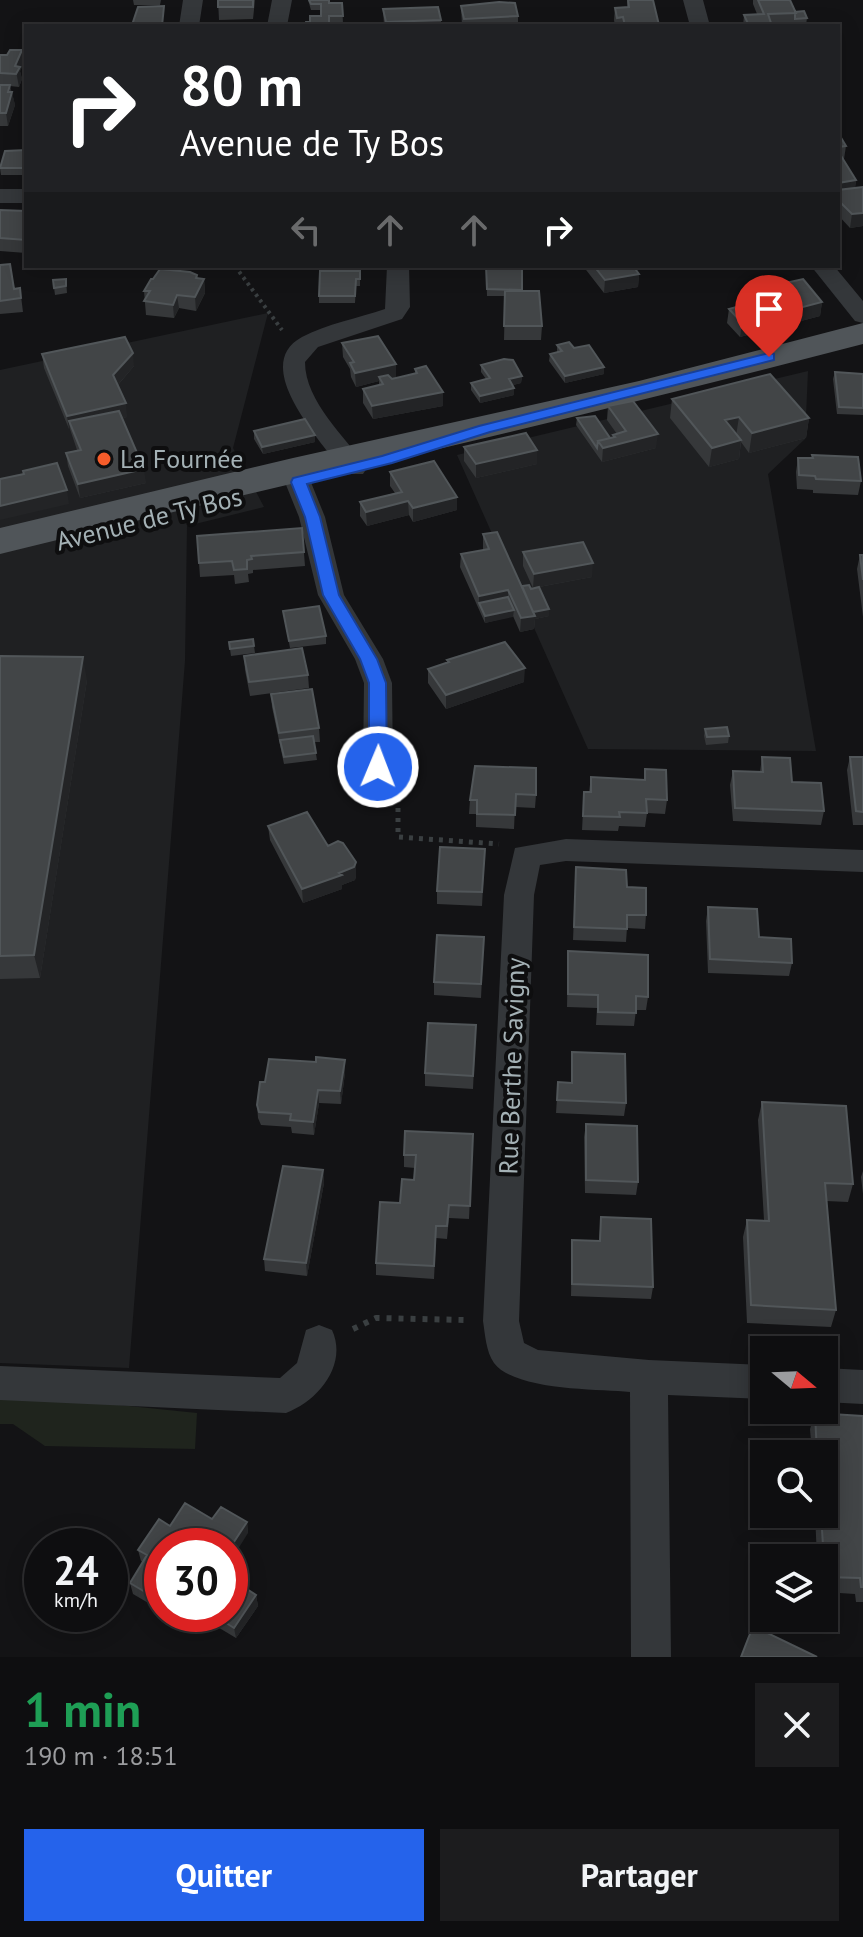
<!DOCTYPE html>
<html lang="fr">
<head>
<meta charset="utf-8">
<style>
	body { margin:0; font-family:"PT Sans",sans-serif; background:#1c1c1e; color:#f1f3f6; height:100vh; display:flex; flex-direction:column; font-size:30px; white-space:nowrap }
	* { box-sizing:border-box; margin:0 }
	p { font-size:26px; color:#9b9c9f }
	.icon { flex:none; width:44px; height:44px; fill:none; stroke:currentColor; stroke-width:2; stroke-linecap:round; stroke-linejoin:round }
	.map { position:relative; height:1657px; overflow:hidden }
	.panel { display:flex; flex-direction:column; background:#0e0e10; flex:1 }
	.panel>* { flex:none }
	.top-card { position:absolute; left:24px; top:24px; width:816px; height:244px; border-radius:0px; box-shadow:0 4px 20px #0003,0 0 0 2px #2e2e30; background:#202124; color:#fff; overflow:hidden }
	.needle { width:52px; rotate:109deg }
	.controls { position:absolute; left:750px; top:1336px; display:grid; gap:16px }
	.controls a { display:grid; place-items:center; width:88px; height:88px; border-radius:0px; background:#0e0e10; box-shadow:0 4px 20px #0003,0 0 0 2px #2e2e30; font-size:40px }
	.speed { position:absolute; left:24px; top:1528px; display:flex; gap:16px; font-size:40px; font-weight:700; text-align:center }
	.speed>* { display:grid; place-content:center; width:104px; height:104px; border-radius:50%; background:#0e0e10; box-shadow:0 4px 20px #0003,0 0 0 2px #2e2e30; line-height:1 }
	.speed small { font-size:20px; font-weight:400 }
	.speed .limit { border:12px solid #d22; background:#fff; color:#111 }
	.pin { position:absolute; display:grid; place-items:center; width:68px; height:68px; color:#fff; margin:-82px -34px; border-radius:50% 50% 50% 0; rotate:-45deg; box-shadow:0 0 8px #0007 }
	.pin .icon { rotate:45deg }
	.me { position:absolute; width:88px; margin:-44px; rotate:1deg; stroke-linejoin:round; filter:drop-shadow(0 0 6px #0008) }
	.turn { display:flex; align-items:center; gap:28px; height:168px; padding:0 24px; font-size:36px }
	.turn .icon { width:104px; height:104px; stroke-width:2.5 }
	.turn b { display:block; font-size:56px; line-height:68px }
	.lanes { display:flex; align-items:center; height:76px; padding:0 24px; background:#0003; justify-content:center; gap:40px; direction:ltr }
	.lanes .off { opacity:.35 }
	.round { display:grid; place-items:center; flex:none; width:84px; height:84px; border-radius:0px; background:#1c1c1e }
	.headline { display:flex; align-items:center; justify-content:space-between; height:136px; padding:0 24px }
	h1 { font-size:48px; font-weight:600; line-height:60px; color:#1e9e55 }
	.button { display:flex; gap:16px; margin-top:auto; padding:16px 24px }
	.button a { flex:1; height:92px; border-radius:0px; background:#2563eb; color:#fff; font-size:32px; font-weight:600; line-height:92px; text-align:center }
	.button a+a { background:#1c1c1e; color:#f1f3f6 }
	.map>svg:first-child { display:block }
	.built { fill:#1f2022 }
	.green { fill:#1f241d }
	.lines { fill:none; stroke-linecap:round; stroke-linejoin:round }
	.path-far2 { stroke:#3a3f41; stroke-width:4; stroke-dasharray:3 4; stroke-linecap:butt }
	.path-far1 { stroke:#3a3f41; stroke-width:5; stroke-dasharray:4 6; stroke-linecap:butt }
	.path { stroke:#3a3f41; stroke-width:6; stroke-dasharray:5 7; stroke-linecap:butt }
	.street { fill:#34373a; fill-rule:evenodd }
	.primary { fill:#505559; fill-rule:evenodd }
	.wall { fill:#36383a }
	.shaded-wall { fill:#232426 }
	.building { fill:#424547; stroke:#515659; stroke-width:2 }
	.route { fill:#2563eb; stroke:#184099; stroke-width:2 }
	.poi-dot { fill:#f65c2a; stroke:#0e0e0f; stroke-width:3 }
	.labels { text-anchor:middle; stroke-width:8; stroke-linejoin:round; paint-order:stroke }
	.poi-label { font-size:26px; fill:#a4b1b5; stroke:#0e0e0f; text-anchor:start }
	.street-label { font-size:26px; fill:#a4b1b5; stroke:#0e0e0f }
</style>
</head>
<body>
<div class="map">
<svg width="863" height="1657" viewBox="0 0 863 1657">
	<rect width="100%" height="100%" fill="#131315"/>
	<path class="built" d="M268,313L233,448L264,507L187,526L185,661L129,1368L0,1363V370Z
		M808,371L805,439L768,474L816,751L588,749L457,455Z"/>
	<path class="green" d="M0,1397L51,1398L197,1413L195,1449L45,1446L13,1424H0Z"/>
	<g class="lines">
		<path class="path-far2" d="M235,266L282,330"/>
		<path class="path-far1" d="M398,788V837L499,844"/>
		<path class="path" d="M353,1329L376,1318L464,1320"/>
		<path class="street" d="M183,0H203L199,26H179Z
			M272,0H292L287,26H267Z
			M683,0H703L710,26H690Z
			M0,189H26V203H0Z
			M387,266H409L410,307L402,319L318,347L305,362C305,402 346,437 367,468L363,474H345C324,444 248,366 302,337C326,324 359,318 385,309Z
			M811,266H834L863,301V323L855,321Z
			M293,462L302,464L306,470L325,517L344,595L383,659L392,683L393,767L388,774L378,778L368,774L363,767L364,683L355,659L318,595L299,517L280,470L284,464Z
			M566,839L863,850V872L566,861L540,865L534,895L519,1321L524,1343L538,1350L649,1360L764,1365V1399L668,1395L671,1657H631L630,1392C597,1389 515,1391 494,1363C486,1352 485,1334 483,1321L504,895L515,848Z
			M319,1325L332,1330C348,1365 318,1401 286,1413L0,1400V1366L280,1378L297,1363L306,1330Z
			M824,1368L863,1370V1404L824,1402Z"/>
		<path class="primary" d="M863,323V344C577,419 288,483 0,554V528L293,458L639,381Z"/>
	</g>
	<path class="wall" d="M133,0H161L160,5H134Z
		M218,0H255L253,19L219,20Z
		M308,0H329V3H342L343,23L310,22L321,16V10H311Z
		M627,0L659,25V26H615L614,20L615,8L627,7Z
		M753,0H790L795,12L807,18L806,25L743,26L744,15L757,14L753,4Z
		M461,6L518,16V26H462Z
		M383,9L441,20V26H384Z
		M0,55L24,63L20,71L22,79L19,87L10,86L15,105L8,126H0Z
		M838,136L846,146L844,159H843L856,180L855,188L863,187V226L850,228L838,215Z
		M26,150V175H1L0,168Z
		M0,210L26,211V253L0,251Z
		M0,265L14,289L20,288L23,312L0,314Z
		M486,266H522V291L542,326L541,340H504L505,296H487Z
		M583,266H633L639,274L638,287L604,293Z
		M360,271V286H356L355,303H319V296Z
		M197,275L198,279H204L205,293L196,311L179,308L174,318L146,315L144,291Z
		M66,279L67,293L55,295L53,280Z
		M785,283L822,302L820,316L740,337L727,323L729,309L753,303L754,291L775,296L784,294Z
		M342,343L396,377L392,379L415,374V369L443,406L373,419L363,403V389L379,385V381L356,387L351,377L350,369L343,357Z
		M557,345L574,348L604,367V374L565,383L549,361L550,354L557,352Z
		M42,354L134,366L118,385L127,417L122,418L146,483L80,498L68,466L66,453L77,450L70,429H69L44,368Z
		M481,365L522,376L521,383L513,385L514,388V395L480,403L471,390V383L486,379L481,372Z
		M835,372L863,374V415L837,414L833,379Z
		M672,399L809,418L806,438L749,453L741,442L739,459L709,467L670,418Z
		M608,406L656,448L602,462L576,425L577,418L610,438H613V435L617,434L607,420Z
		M254,431L315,435V442L263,454L254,439Z
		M464,447L537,450V464L476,478L464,461Z
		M812,455L861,481L858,495L813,493V490L797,489L796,472L798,458H812Z
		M390,472L457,497V510L413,522L409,515L367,526L360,516V502L395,493L390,486Z
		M302,528L305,566L253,570V573L248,574L249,582L235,584L234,575L200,577L197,536Z
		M483,534L522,586L533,588L523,566V552L592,577L539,587L549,616L535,619L534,629L520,632L513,616L485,623L460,567L461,554L483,550Z
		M860,555H863V617L857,569Z
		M283,611L326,636V644L290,648Z
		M253,639L255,653L231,656L229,642Z
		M0,656L87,680L40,978L0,979Z
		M244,656L308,675L309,688L250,696L245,670Z
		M447,660L524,682L446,709L428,683V669L447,663Z
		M271,694L319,728L320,742H314L317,760L284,764L272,707Z
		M705,729L729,736L728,743L706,745L704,736Z
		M762,757L824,811L821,825L733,821L730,785L733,771L760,772Z
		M850,757H863V825H853L847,770Z
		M475,766L536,795L535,808L515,807L514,829L476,827V814H469L470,800Z
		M645,769L667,800L665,814L647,813L645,827L619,826L618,831L582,830L584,792H589L591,777L644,780Z
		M268,826L328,846L356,862V876L355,880L342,885V889L303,903L270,840Z
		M485,849L482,906L437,904V891Z
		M576,867L627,887L646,915L645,929L627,928L626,942L573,940Z
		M708,907L759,937L792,963L789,976L708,973L706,921Z
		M484,937L481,998L434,995V982Z
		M568,951L648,997L646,1010H636L634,1026L596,1025L597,1008L567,1007Z
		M476,1025L473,1089L425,1086V1073Z
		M572,1052L626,1103L624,1116L556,1113L558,1082H571Z
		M345,1073L341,1104L319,1103L314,1135L292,1133L291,1127L261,1125L258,1118L257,1105Z
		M762,1102L853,1184L848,1202L826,1201L836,1310L831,1327L747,1323L743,1237L747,1220H764L758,1120Z
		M586,1124L638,1182L636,1195L585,1193L584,1137Z
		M473,1134L469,1219L449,1218L447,1239L436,1238L434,1279L376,1275V1263L400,1203L414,1180L415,1168L404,1167V1155Z
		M323,1170L324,1183L307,1276L265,1271L264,1259Z
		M863,1171V1194L861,1177Z
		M601,1217L653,1287L651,1299L571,1296L572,1240L599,1241Z
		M815,1413L863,1416V1602H856L855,1594L824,1592V1558H817L815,1514H824V1454H812L810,1429Z
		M212,1519L247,1522L248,1533L162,1546V1611L133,1594L130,1583L143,1562L141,1561L138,1550L170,1526Z
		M230,1567L243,1585L242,1586L256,1595L258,1606L236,1638L196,1614H230Z
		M167,1614H194L187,1626Z"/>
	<path class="shaded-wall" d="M22,50L24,63L20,71L22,79L19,87L15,66Z
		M10,85L11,96L12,92L15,105L8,126L6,113L8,92Z
		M856,180L854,194L838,196V183Z
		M863,213V226L850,228L852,214Z
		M639,274L638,287L604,293L605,280Z
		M204,279L205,293L196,311L195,297Z
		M177,295L179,308L174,318L173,305Z
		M822,302L820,316L740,337L742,323Z
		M133,353L134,366L115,388L113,375Z
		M396,364V377L381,381L379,377V381L356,387L355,373Z
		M604,367V374L565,383V376Z
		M522,376L521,383L509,386V379Z
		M514,388V395L480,403V396Z
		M443,392V406L373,419L372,406Z
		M126,403L127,417L72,429L69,421L70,429H69L67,416Z
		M739,417L736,436L725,420Z
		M809,418L806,438L749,453L752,433Z
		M658,434L656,448L602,462L603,448Z
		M315,435V442L263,454L262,447Z
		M741,440L739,459L709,467L712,448Z
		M537,450V464L476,478V464Z
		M144,469L146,483L80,498L78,484Z
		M67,490L69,504L0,520V506Z
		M457,497V510L413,522V508Z
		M408,501L409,515L367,526L366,512Z
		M593,563L592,577L533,588L534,574Z
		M508,590V604L479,603V596Z
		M549,609V616L535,619L534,629L520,632L521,618L530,613Z
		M514,610L513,617L485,623V616Z
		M83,657L87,680L40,978L34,955Z
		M525,668L524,682L446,709V695Z
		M356,862V876L355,880L342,885V889L303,903L302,889L339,873Z
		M345,1060V1073L341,1104L340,1091Z
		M318,1090L319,1103L314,1135L313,1122Z
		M323,1170L324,1183L307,1276L306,1263Z
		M247,1522L248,1533L230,1562V1548Z
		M241,1574L243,1585L238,1593L236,1582Z
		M256,1595L258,1606L236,1638L234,1628Z
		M185,1614H194L187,1626L184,1615Z"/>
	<path class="building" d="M218,0H253V7H218Z
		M309,0H329V3H342L343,16H329V26H305L306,22H310V16H321V4H311Z
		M628,0H653L659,25L625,26L623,17L617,18L615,8L629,7Z
		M758,0H790L796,13L768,14L772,26H789H749L744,15L764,14Z
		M499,2L515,3L518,16L464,19L461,6Z
		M164,6L162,26L132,25L138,7Z
		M438,7L441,20L386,22L383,9Z
		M804,11L807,18L795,19V12Z
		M10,50H22L15,66L20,67L16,74L0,73V55H7Z
		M0,85H10L8,92H12L6,113H0Z
		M838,136H840L846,146L838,147Z
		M26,150V168H0L5,151Z
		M838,151L856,180L838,183Z
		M863,187V213L852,214L838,200V190Z
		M0,210L26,211V240L0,238Z
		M10,264L14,289L20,288L21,298L0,301V265Z
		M486,266H522V290L487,289Z
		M594,266H633L639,274L605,280Z
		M160,269L190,272L197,275L196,278L204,279L195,297L177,295L173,305L144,301L150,291H144L151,279H153Z
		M320,271H360V279H356L355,296H319Z
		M66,279V286L54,288L53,280Z
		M803,279L822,302L742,323L729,309L762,300L754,291L767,288L775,296L794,292L785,283Z
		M505,291H539L542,326H504Z
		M378,336L396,364L355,373L350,363L354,362L342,343Z
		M125,337L133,353L113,375L126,403L67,416L42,354Z
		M569,342L574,348L589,345L604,367L565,376L550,354L562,351L557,345Z
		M504,359L513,360L522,376L509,379L514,388L480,396L471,383L490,378L481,365Z
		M426,366L443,392L372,406L363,389L383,384L379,377L388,375L392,379L417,373L415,369Z
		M835,372L863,374V408L839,407Z
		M770,374L809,418L752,433L739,417L725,420L741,440L712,448L672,399Z
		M633,401L658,434L603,448L598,441L615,437L613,435L626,431L608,406Z
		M119,411L144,469L78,484L66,453L81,450L69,421Z
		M595,416L610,438L598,441L597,448L577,418Z
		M305,419L315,435L262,447L254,431Z
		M526,433L537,450L476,464L464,447Z
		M812,455L858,457L861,481L816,479L815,476L799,475L798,458H813Z
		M434,461L457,497L413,508L408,501L366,512L360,502L402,492L390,472Z
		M57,463L67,490L0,506V479L24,474L23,471Z
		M302,528L304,552L251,556L252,559L247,560V569L234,570L232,561L199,563L197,536Z
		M497,532L535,616L521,618L508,590L479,596L461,554L489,549L483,534Z
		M583,542L593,563L534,574L523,552Z
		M860,555H863V580Z
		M529,585L531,589L539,587L549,609L533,612L522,586Z
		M508,597L514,610L485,616L479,603Z
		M319,606L326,636L289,641L283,611Z
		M253,639L254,646L230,649L229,642Z
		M505,642L525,668L446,695L428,669L449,662L447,660Z
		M302,648L308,675L249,682L244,656Z
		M0,656L83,657L34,955L0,956Z
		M312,689L319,728L279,733L271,694Z
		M727,727L729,736L707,737L705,729Z
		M313,736L316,753L284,757L280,740Z
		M762,757L790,758L792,782L821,783L824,811L735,808L733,771L763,772Z
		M850,757H863V812L856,811Z
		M475,766L536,768V795L516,794L515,815L477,814V800H470Z
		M645,769L666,770L667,800L646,799L647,813L619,812L620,817L583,816L584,792H591V777L645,780Z
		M307,812L328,846L338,841L343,843L356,862L354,867L339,873L342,875L302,889L268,826Z
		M440,847L485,849L482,892L437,891Z
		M576,867L626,870L627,887L646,888V915H627V929L574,927Z
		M708,907L757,909L759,937L791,939L792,963L710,959Z
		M437,935L484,937L481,984L434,982Z
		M568,951L648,955V997L636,996V1013L598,1012V995L568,994Z
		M428,1023L476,1025L473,1076L425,1073Z
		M572,1052L625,1054L626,1103L557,1100L558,1082L572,1083Z
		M316,1057L345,1060L340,1091L318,1090L313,1122L290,1120L291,1114L259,1112L257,1105L260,1082H265L269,1059L316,1062Z
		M762,1102L846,1106L853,1184L825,1183L836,1310L751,1305L747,1220L769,1221Z
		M586,1124L637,1126L638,1182L586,1180Z
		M405,1131L473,1134L470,1206L449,1205L447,1226H436L434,1266L376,1263L380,1202L400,1203L402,1179L414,1180L416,1155H404Z
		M283,1166L323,1170L306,1263L264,1259Z
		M601,1217L651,1219L653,1287L572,1284V1240L600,1241Z
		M815,1413L863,1416V1587H861L860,1578L825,1577L821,1514H824V1454H817Z
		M185,1503L212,1519L221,1507L247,1522L230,1548V1546H162V1602L130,1583L147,1555L138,1550L159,1519L170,1526Z
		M230,1567L241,1574L236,1582L256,1595L234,1628L212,1614H230Z
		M753,1626L817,1657H741Z"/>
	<path class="route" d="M769,353L774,354V360L490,432L392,463L307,484L320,517L339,595L377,659L386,683L387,767L378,773L372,772L369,767V683L360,659L323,595L305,517L291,482L293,478L382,456L479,426Z"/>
	<circle class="poi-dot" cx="104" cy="459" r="8"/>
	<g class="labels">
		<g class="poi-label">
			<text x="120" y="468">La Fournée</text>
		</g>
		<g class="street-label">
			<text transform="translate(149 519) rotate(-14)" y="9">Avenue de Ty Bos</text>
			<text transform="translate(512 1066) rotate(-88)" y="9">Rue Berthe Savigny</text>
		</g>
	</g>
</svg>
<div class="controls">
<a><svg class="needle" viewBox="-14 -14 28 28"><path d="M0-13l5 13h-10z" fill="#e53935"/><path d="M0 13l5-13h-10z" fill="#9b9c9f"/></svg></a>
<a><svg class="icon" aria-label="search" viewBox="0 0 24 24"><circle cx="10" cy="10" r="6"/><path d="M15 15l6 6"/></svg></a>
<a><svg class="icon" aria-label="layers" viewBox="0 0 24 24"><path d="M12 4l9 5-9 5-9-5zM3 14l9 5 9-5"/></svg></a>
</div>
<div class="speed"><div>24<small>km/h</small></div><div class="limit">30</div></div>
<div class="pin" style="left:769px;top:357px;background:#d93025"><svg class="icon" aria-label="arrive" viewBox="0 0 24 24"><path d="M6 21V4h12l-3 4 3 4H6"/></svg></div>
<svg class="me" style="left:378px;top:767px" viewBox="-20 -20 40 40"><circle r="17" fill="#2563eb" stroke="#fff" stroke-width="3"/><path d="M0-11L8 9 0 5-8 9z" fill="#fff"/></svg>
<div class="top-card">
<div class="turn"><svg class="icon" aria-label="right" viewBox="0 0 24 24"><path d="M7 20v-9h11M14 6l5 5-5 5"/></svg><div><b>80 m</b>Avenue de Ty Bos</div></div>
<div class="lanes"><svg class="icon off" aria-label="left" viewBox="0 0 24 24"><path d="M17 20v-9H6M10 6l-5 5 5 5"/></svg><svg class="icon off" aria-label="ahead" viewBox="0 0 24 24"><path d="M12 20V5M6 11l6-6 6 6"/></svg><svg class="icon off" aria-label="ahead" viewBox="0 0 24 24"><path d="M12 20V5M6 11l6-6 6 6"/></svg><svg class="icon" aria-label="right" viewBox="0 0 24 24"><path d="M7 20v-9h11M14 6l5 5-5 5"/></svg></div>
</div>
</div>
<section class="panel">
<div class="headline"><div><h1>1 min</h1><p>190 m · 18:51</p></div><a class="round"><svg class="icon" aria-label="close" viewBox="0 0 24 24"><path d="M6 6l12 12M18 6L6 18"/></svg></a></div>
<div class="button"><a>Quitter</a><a>Partager</a></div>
</section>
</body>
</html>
